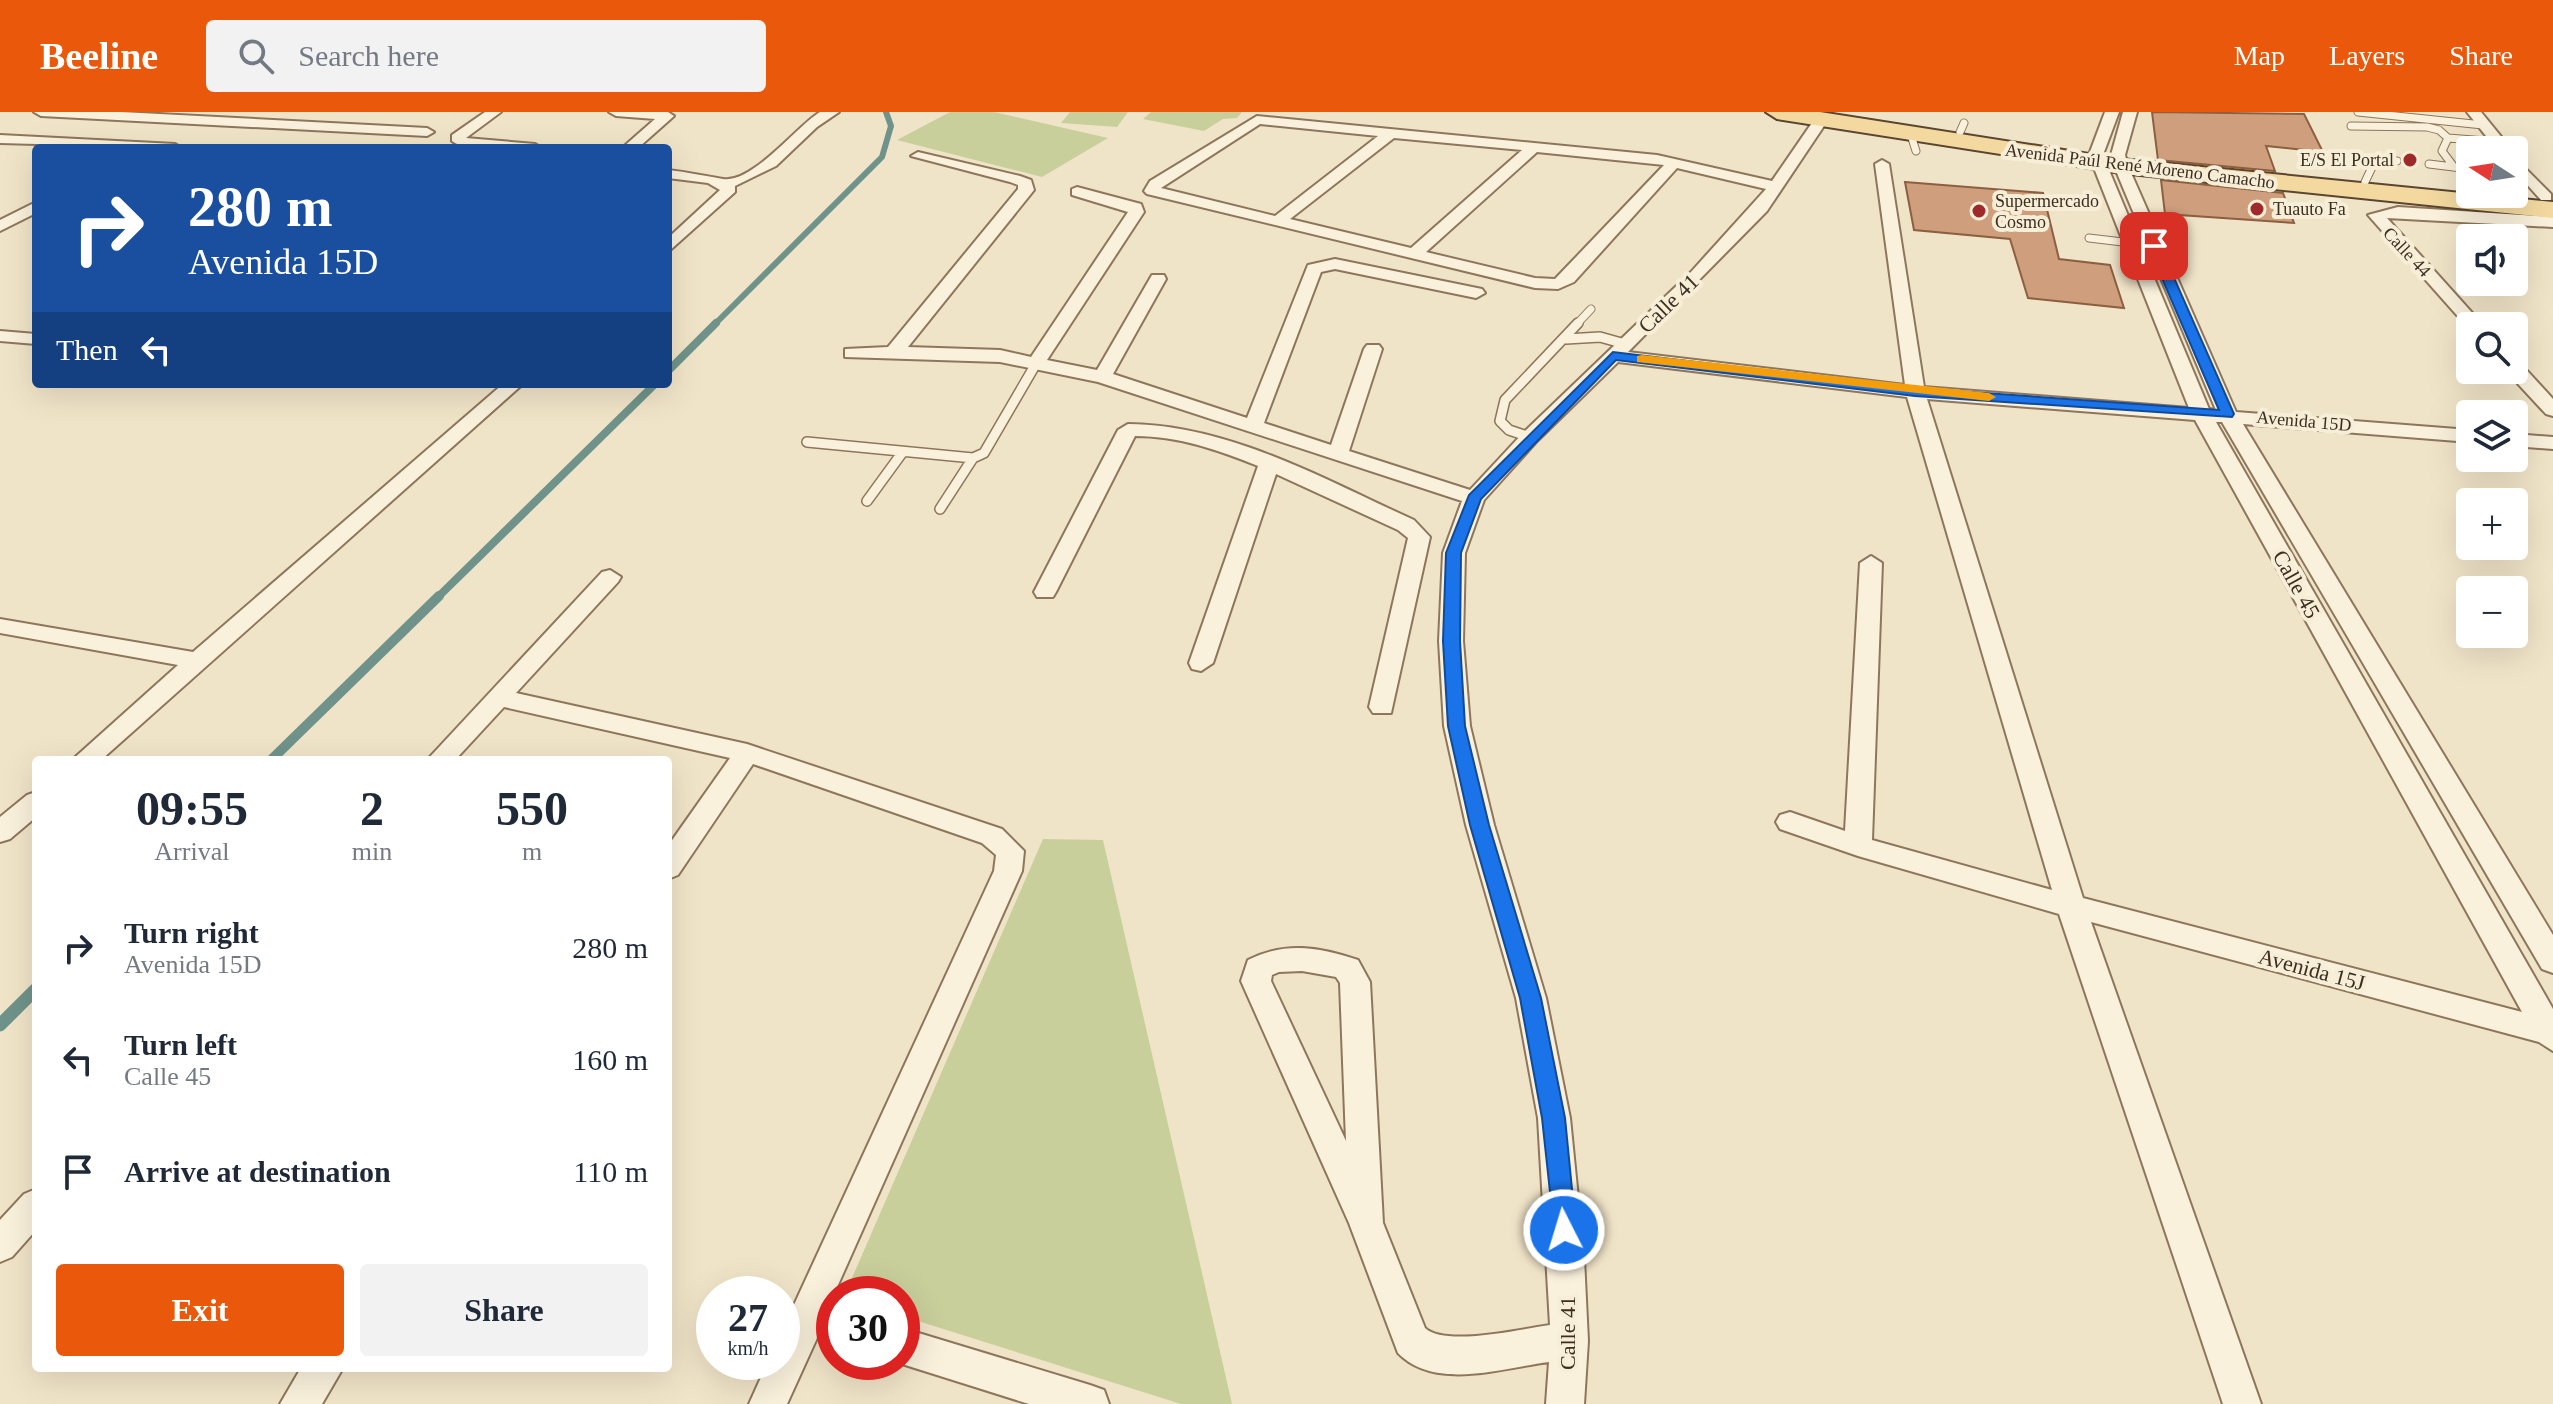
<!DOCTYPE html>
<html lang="en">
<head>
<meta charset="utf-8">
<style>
	body { margin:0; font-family:"Times New Roman",serif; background:#f2f2f3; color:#1f2937; height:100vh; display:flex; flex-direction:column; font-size:30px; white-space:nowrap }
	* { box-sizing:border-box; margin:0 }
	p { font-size:26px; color:#747a83 }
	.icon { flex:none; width:44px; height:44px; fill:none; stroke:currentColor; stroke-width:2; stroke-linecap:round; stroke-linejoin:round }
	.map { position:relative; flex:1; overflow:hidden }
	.side { position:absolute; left:32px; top:644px; width:640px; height:616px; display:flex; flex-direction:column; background:#fff; border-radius:8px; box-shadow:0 8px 32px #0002 }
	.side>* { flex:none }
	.banner { position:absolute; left:32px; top:32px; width:640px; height:244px; border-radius:8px; box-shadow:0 8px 32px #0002; background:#1a4fa0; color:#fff; overflow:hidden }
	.needle { width:52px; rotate:282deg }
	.buttons { position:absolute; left:2456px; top:24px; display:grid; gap:16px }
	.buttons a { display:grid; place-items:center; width:72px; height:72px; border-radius:8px; background:#fff; box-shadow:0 8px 32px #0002; font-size:40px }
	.speed { position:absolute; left:696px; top:1164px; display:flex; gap:16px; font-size:40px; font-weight:700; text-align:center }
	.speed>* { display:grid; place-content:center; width:104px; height:104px; border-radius:50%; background:#fff; box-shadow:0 8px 32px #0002; line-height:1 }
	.speed small { font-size:20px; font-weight:400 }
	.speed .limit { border:12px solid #d22; background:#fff; color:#111 }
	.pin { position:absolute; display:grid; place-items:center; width:68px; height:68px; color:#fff; margin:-34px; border-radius:16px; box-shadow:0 4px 12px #0006 }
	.me { position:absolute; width:88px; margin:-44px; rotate:355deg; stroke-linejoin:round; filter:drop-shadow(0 0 6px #0008) }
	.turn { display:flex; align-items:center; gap:28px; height:168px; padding:0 24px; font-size:36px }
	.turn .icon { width:104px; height:104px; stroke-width:2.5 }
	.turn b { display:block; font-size:56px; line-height:68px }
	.then { display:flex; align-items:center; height:76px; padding:0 24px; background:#0003; gap:16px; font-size:30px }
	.eta { display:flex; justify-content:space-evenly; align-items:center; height:136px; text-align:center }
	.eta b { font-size:48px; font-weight:600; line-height:56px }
	.cta { display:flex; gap:16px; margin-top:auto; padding:16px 24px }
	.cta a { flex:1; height:92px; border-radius:8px; background:#ea580c; color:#fff; font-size:32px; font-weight:600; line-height:92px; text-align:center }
	.cta a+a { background:#f2f2f3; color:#1f2937 }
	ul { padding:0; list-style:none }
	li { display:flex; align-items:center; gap:24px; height:112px; padding:0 24px }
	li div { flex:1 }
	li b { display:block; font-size:30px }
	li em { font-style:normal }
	header { display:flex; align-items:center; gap:48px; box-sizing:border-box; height:112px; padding:0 40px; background:#ea580c; color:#fff }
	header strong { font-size:38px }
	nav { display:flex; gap:44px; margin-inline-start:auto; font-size:28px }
	.search { width:560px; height:72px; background:#f2f2f3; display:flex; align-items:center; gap:20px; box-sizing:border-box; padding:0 28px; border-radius:8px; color:#747a83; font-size:30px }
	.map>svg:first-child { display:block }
	.green { fill:#c9cf9b }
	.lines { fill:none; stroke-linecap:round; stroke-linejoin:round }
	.stream-far3 { stroke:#6f938a; stroke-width:6 }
	.stream-far2 { stroke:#6f938a; stroke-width:8 }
	.stream-far1 { stroke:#6f938a; stroke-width:10 }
	.stream { stroke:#6f938a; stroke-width:13 }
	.building { fill:#cf9f7d; stroke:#8d5f41; stroke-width:2 }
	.lane-far1-casing { stroke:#8d765c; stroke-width:9 }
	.lane-casing { stroke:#8d765c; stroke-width:12 }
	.street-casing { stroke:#8d765c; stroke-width:4 }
	.primary-casing { stroke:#5b4430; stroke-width:4 }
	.lane-far1 { stroke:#faf1dc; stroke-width:7 }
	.lane { stroke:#faf1dc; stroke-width:9 }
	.street { fill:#faf1dc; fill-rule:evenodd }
	.primary { fill:#f3d9a0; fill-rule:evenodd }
	.route { fill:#1a73e8; stroke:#114b97; stroke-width:2 }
	.slow { fill:#f59e0b }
	.poi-dot { fill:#9e2a2b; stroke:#f7eed8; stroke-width:3 }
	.labels { text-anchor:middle; stroke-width:8; stroke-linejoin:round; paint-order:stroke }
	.far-poi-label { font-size:18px; fill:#3d2e20; stroke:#f7eed8; text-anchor:start }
	.far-street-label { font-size:18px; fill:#3d2e20; stroke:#f7eed8 }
	.street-label { font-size:22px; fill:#3d2e20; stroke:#f7eed8 }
</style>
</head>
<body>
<header>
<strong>Beeline</strong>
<div class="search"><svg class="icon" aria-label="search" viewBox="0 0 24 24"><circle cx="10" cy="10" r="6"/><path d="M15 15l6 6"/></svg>Search here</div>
<nav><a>Map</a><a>Layers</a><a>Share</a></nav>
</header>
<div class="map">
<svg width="2553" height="1292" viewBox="0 0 2553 1292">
	<rect width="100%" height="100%" fill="#f0e4c8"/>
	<path class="green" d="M950,0H994L1108,26L1042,65L897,28Z
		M1070,0H1128L1117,15L1061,11Z
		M1151,0H1242L1237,6L1223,7L1204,19L1143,7Z
		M1043,727L1103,728L1232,1292H1181L902,1204V1182H845Z"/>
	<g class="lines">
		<path class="stream-far3" d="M714,213L882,45L891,14L886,0"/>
		<path class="stream-far2" d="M668,259L716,211
			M437,486L655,272"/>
		<path class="stream-far1" d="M271,648L439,484"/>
		<path class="stream" d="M0,913L36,877"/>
	</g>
	<path class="building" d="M2152,0L2304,2L2323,40L2266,34L2275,59L2158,48Z
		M2161,68L2283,81L2294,111L2165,102Z
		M1905,70L2043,81L2059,147L2110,153L2124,196L2028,186L2010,127L1914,118Z"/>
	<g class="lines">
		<g class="lane-far1-casing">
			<path id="lane-far1" d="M2358,0L2483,13
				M2351,14L2427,15L2439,18L2448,26L2498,30
				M1960,20L1964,11
				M1911,23L1916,39
				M2448,26L2442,39L2454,55
				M2429,52L2470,57
				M2514,64L2528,66
				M2365,70L2374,51L2397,49
				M2089,126L2131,131
				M1576,213L1591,197"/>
		</g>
		<g class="lane-casing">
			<path id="lane" d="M1566,227L1600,225L1625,232
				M1530,325L1509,318L1500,309L1505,288L1578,211
				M807,330L973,346L984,341L1037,250
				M867,389L902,341
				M940,397L973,346"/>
		</g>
		<g class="street-casing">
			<path id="street" d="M34,0H121L427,16L434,20L427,24L41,4Z
				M485,0H501L466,26L535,32L542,36C521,36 468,42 452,29V23Z
				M609,0H668L674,4L638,36H622L655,7L616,4Z
				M820,0H839L817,15L776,54L735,74V80L668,140V126L720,78L708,71L668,66V58C687,60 705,64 723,67C752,72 797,14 820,0Z
				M2105,0H2119L2104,40L2106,51L2209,297L2216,298L2114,54L2111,43L2123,0H2137L2125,43L2128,54L2236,300L2470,318V330L2243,312L2553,823V861L2542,857L2222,310H2216L2553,897V939L2539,930L2091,810L2261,1292H2223L2059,802L1858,744L1780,717L1776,710L1780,703L1790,700L1845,719L1860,451L1871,444L1882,451L1872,728L2052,778L1907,285L1618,250L1537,329L1484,388L1465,441L1463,529L1470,614L1494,713L1546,886L1570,1006L1584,1146L1588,1229L1584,1292H1546L1549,1250C1502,1256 1435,1279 1398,1241L1349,1111L1241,869L1248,848C1285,829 1320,835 1358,848L1370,870L1383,1111L1425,1216C1445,1235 1521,1217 1550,1213L1538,1006L1516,886L1466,713L1444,614L1439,529L1443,441L1462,389L1098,270L1000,250L845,245V237L888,235L1018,77V73L1010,70L911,44L918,40L1020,64L1031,68L1034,78L908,235L1000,238L1031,245L1128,100L1072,83V77L1077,75L1141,92L1144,100L1047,248L1097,258L1152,163H1164L1166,167L1113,262L1247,306L1308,153L1335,147L1482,177L1485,181L1476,186L1335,157L1321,160L1264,311L1331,333L1364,237L1367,233H1379L1382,237L1349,339L1470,378L1523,321L1691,160L1766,77L1677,56L1574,170L1558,177L1535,176L1147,82L1144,79L1150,69L1257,4L1657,43L1772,69L1816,5L1821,4L1828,8L1767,99L1628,240L1905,273L1875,52L1882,48L1889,52L1924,275L2189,296L2092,51L2090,40ZM1260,12L1378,24L1275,104L1161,76ZM1394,26L1522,38L1411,136L1290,107ZM1537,40L1664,53L1555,167L1535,166L1426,140ZM1927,287L2195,308L2522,900L2083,786ZM1279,860L1302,859L1336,865L1340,871L1346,1029L1271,869L1272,863Z
				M2467,0H2481L2512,38H2497Z
				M0,23L175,32L182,36L0,31Z
				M2514,45L2551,82V88H2541L2514,58Z
				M36,90V101L0,119V108Z
				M2398,95L2553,105V115L2387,106L2484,214H2470V218L2368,103Z
				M0,219L36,222V232L0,229Z
				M2514,250L2521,252L2553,287V304L2546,302L2507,260L2514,258Z
				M503,272H523L101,648H72L178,553L0,521V507L193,540Z
				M1128,312C1230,313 1323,367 1414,408L1430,425L1391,601H1373L1369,595L1408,426L1398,418L1276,362L1213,551L1201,559L1192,557L1189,551L1258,354C1218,338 1179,324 1135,324L1056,480L1053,485H1037L1034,480L1118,318Z
				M2514,322L2553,325V337L2514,334Z
				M610,458L621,465L618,470L516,581L747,632L1002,717L1024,739L1022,759L834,1182L831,1194L834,1195V1231L817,1226L787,1292H749L768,1250H782V1219L994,759L996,743L982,731L753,652L678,763L668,767V734L730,646L504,595L455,648H427L602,460Z
				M36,680V705L10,727L0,730V705L27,683Z
				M36,1077V1118L12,1145L0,1150V1108L24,1082Z
				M902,1216L1090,1273L1104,1278L1109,1292H1029L902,1252L896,1250H902Z
				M301,1256H343L322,1292H280Z"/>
		</g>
		<g class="primary-casing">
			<path id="primary" d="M1766,0H1820L2121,47L2553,90V106L2121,61L1777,7Z"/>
		</g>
		<use href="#lane-far1" class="lane-far1"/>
		<use href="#lane" class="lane"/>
		<use href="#street" class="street"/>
		<use href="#primary" class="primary"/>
	</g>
	<path class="route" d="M2154,131L2160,134L2234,302L2232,305L1915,284L1616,248L1481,387L1461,441L1460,529L1465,614L1489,713L1541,886L1565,1006L1576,1118L1572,1126L1564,1129L1555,1126L1542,1006L1520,886L1470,713L1448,614L1443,529L1446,441L1469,383L1613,240L1915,276L2219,298L2148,134Z"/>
	<path class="slow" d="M1642,243L1989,281L1996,285L1989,289L1637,250V244Z"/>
	<g class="poi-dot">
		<circle cx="2410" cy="48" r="8"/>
		<circle cx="2257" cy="97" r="8"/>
		<circle cx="1979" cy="99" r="8"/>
	</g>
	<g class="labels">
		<g class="far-poi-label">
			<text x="2394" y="54" text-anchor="end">E/S El Portal</text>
			<text x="1995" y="95">Supermercado<tspan x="1995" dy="21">Cosmo</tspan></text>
			<text x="2273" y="103">Tuauto Fa</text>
		</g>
		<g class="far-street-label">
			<text transform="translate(2140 54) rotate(7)" y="6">Avenida Paúl René Moreno Camacho</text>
			<text transform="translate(2407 140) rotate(47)" y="6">Calle 44</text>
			<text transform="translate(2304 309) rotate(5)" y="6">Avenida 15D</text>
		</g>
		<g class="street-label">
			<text transform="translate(1668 191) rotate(-44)" y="8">Calle 41</text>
			<text transform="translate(2297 472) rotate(61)" y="8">Calle 45</text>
			<text transform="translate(2312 857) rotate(15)" y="8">Avenida 15J</text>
			<text transform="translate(1567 1221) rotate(-90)" y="8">Calle 41</text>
		</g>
	</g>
</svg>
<div class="buttons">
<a><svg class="needle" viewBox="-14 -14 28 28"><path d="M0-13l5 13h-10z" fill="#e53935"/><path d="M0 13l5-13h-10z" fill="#747a83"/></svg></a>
<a><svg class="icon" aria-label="sound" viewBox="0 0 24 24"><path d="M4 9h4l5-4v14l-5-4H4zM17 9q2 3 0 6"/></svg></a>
<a><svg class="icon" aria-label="search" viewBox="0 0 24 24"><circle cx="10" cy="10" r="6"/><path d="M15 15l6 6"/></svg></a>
<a><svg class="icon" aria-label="layers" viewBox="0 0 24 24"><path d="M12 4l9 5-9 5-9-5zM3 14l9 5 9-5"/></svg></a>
<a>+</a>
<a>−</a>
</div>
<div class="speed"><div>27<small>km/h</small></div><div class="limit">30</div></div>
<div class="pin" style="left:2154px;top:134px;background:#d93025"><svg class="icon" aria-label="arrive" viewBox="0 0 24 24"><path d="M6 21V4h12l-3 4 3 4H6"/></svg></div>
<svg class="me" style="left:1564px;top:1118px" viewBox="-20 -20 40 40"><circle r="17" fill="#1a73e8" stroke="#fff" stroke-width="3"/><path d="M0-11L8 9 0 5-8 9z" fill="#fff"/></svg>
<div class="banner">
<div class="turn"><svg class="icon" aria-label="right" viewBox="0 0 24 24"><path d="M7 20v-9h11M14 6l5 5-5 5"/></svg><div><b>280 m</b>Avenida 15D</div></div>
<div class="then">Then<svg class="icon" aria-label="left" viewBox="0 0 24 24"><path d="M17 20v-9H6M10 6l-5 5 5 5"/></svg></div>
</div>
<section class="side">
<div class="eta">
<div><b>09:55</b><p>Arrival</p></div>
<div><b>2</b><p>min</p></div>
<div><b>550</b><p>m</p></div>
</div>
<ul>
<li><svg class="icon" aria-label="right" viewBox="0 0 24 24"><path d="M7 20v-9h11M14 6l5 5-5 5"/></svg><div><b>Turn right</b><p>Avenida 15D</p></div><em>280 m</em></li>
<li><svg class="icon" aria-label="left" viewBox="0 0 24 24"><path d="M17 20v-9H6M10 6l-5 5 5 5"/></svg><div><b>Turn left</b><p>Calle 45</p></div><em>160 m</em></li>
<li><svg class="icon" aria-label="arrive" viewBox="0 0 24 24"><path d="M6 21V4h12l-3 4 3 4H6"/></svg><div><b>Arrive at destination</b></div><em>110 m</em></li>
</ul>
<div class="cta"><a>Exit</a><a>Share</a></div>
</section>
</div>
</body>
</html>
